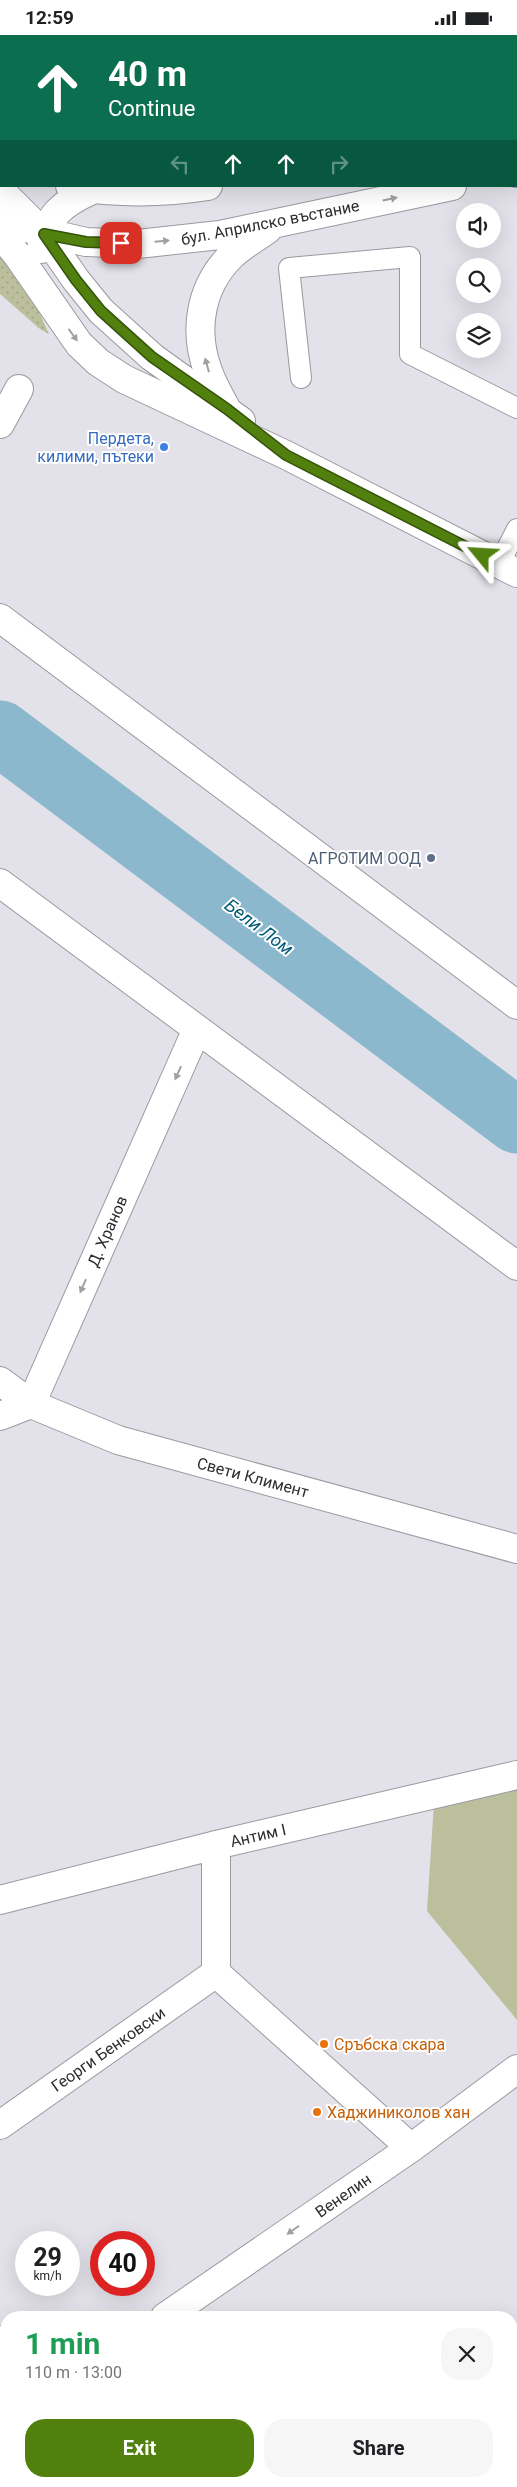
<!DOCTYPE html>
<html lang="en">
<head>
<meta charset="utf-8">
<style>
	body { margin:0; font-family:Roboto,sans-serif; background:#f6f6f6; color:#202124; height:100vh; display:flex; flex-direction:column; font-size:19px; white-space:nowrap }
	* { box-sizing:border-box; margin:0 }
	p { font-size:16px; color:#757577 }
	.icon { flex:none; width:28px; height:28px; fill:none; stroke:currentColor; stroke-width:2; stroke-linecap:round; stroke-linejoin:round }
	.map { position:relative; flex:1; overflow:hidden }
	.panel { position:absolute; left:0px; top:2276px; width:518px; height:176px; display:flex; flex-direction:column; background:#fff; border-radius:20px 20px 0 0; box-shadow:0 5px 20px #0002 }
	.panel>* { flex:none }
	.top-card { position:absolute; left:0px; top:0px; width:518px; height:152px; box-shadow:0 5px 20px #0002; background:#0b6e4f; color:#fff; overflow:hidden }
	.controls { position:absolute; left:456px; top:168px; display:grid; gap:10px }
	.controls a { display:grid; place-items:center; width:45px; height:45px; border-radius:50%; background:#fff; box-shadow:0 5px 20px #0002; font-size:25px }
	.speed { position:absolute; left:15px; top:2196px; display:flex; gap:10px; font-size:25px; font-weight:700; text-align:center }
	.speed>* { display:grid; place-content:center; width:65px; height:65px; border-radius:50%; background:#fff; box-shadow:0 5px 20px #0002; line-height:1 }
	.speed small { font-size:12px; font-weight:400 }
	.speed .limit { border:8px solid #d22; background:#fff; color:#111 }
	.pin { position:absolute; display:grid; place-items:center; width:42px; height:42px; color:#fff; margin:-21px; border-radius:10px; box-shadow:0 2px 8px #0006 }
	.me { position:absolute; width:55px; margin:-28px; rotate:297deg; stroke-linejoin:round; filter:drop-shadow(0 0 4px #0008) }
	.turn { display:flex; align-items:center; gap:18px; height:105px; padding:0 25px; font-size:22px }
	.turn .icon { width:65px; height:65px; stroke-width:2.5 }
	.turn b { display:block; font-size:35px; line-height:42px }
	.lanes { display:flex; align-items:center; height:48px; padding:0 25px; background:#0003; justify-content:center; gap:25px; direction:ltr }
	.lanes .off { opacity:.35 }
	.round { display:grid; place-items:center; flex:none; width:52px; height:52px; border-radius:20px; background:#f6f6f6 }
	.head { display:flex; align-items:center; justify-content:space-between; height:85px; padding:0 25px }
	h1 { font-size:30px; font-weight:700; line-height:38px; color:#1e9e55 }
	.button { display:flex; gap:10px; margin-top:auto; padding:10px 25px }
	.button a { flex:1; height:58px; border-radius:20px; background:#51800f; color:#fff; font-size:20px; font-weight:700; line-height:58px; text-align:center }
	.button a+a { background:#f6f6f6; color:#202124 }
	.status { display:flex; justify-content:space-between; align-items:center; height:35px; padding:0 25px; background:#fff; direction:ltr }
	.status svg { height:14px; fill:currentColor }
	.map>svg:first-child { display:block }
	.grass { fill:url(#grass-dots) }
	.park { fill:#bcbf9c }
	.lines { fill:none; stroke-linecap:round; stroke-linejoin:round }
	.river { stroke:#8bb8cc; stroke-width:65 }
	.service-casing { stroke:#9a99a0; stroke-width:22 }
	.minor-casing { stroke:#9a99a0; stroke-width:30 }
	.tertiary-casing { stroke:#9a99a0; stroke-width:30 }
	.service { stroke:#fff; stroke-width:20 }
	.minor { stroke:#fff; stroke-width:28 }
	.tertiary { stroke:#fff; stroke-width:28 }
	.oneway { fill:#a0a0a1 }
	.route-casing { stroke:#35530a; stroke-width:12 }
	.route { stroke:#51800f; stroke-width:9 }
	.shop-dot { fill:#3f7fe0; stroke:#fff; stroke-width:2 }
	.service-dot { fill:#5c6f8a; stroke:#fff; stroke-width:2 }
	.food-dot { fill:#e8710a; stroke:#fff; stroke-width:2 }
	.labels { text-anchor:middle; stroke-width:4; stroke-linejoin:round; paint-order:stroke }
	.street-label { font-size:16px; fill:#2d2d2f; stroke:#fff }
	.shop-label { font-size:16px; fill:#366cbe; stroke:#fff; text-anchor:end }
	.service-label { font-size:16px; fill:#4e5e75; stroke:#fff; text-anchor:end }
	.food-label { font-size:16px; fill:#c56008; stroke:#fff; text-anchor:start }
	.water-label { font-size:18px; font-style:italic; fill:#005a76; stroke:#fff }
</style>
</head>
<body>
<div class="status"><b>12:59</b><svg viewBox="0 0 49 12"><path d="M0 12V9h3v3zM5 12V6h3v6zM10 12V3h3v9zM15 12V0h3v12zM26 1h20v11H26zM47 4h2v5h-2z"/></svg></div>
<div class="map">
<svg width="517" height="2452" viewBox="0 0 517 2452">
	<defs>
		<pattern id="grass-dots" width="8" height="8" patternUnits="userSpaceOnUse" patternTransform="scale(1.25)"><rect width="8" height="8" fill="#bcbf9c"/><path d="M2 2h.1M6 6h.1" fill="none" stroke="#a2a487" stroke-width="1.8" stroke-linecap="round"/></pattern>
	</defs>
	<rect width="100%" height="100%" fill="#e3e1e9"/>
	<path class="grass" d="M0,210L19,233L49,299L40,294L0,259Z"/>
	<path class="park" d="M517,1750V1985L427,1876L434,1768Z"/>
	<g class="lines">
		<path class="river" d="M0,698L517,1086"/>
		<g class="service-casing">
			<path id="service" d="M301,343L289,233L410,222V319L517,373
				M499,529L517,494"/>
		</g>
		<g class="minor-casing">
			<path id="minor" d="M0,389L19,354
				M0,583L517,970
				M0,848L517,1231
				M0,1381L31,1369L197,994
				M216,1810V1938L411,2113
				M0,1865L216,1810L517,1740
				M0,2090L216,1938
				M165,2282L411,2113L517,2034
				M0,2305L6,2316
				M0,2405L6,2399
				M106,2446L111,2452"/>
		</g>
		<g class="tertiary-casing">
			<path id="tertiary" d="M516,85H517
				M0,135H1
				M516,138L517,137
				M70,151C115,158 164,158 208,151
				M0,155L44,199L76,245L101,276L152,322L241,386
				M0,187L86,207L138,209L220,200L452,151
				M0,199L18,221L79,309L98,327L124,344L286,420L517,538
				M41,214C48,180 61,169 92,155
				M225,371C219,360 212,348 208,336C193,296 200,252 231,221C241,211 256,203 268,194
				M0,1346L31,1369L118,1405L517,1514"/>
		</g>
		<use href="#service" class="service"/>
		<use href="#minor" class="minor"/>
		<use href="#tertiary" class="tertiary"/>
	</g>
	<defs><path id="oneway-solid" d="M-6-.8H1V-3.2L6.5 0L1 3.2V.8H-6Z" transform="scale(1.25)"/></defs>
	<g class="oneway">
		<use href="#oneway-solid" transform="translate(390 164) rotate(-12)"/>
		<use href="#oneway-solid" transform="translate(162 206) rotate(-5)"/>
		<use href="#oneway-solid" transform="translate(73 300) rotate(54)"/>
		<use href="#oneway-solid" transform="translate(207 330) rotate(-105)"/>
		<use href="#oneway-solid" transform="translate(178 1038) rotate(114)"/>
		<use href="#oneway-solid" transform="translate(83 1251) rotate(114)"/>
		<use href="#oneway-solid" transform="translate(293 2195) rotate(145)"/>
	</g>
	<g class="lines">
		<g class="route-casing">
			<path id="route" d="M121,208L86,207L44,199L76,245L101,276L152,322L227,374L286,420L482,520"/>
		</g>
		<use href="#route" class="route"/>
	</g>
	<circle class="shop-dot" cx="164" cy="412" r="5"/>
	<circle class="service-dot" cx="431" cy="823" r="5"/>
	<g class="food-dot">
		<circle cx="324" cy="2009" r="5"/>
		<circle cx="317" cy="2077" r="5"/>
	</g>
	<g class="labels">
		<g class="street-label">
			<text transform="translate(270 187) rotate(-11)" y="6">бул. Априлско въстание</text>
			<text transform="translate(107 1196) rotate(-66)" y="6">Д. Хранов</text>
			<text transform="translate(253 1442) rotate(15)" y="6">Свети Климент</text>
			<text transform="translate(258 1800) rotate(-13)" y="6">Антим I</text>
			<text transform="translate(108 2014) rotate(-35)" y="6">Георги Бенковски</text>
			<text transform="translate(343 2160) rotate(-35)" y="6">Венелин</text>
		</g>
		<g class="shop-label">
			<text x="154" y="409">Пердета,<tspan x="154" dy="18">килими, пътеки</tspan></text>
		</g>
		<g class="service-label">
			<text x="421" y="829">АГРОТИМ ООД</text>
		</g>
		<g class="food-label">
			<text x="334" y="2015">Сръбска скара</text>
			<text x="327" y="2083">Хаджиниколов хан</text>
		</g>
		<g class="water-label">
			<text transform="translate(259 892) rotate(37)" y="6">Бели Лом</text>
		</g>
	</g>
</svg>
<div class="controls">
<a><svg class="icon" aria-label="sound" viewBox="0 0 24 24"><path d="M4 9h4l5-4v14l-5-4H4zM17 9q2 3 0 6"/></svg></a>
<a><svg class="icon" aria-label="search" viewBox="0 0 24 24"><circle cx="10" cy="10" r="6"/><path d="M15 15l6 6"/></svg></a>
<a><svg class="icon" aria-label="layers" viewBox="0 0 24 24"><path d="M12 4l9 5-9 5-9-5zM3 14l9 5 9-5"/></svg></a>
</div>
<div class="speed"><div>29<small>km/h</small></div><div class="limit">40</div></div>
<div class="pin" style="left:121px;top:208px;background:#d93025"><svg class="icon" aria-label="arrive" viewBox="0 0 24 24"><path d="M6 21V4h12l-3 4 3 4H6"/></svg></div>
<svg class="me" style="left:482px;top:520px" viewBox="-20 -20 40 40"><path d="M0-17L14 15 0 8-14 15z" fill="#51800f" stroke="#fff" stroke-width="4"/></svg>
<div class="top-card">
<div class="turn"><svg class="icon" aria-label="ahead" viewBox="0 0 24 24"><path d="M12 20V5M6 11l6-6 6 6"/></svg><div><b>40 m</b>Continue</div></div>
<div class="lanes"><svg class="icon off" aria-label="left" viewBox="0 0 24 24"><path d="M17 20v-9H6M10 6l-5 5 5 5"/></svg><svg class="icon" aria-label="ahead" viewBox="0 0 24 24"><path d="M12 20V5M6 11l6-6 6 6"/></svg><svg class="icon" aria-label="ahead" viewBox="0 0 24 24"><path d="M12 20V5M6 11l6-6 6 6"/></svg><svg class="icon off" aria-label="right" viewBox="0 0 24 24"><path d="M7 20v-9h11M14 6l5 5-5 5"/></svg></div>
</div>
<section class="panel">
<div class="head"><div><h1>1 min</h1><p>110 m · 13:00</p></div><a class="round"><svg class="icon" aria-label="close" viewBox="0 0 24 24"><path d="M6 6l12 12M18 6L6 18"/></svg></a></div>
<div class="button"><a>Exit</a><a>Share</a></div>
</section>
</div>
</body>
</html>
